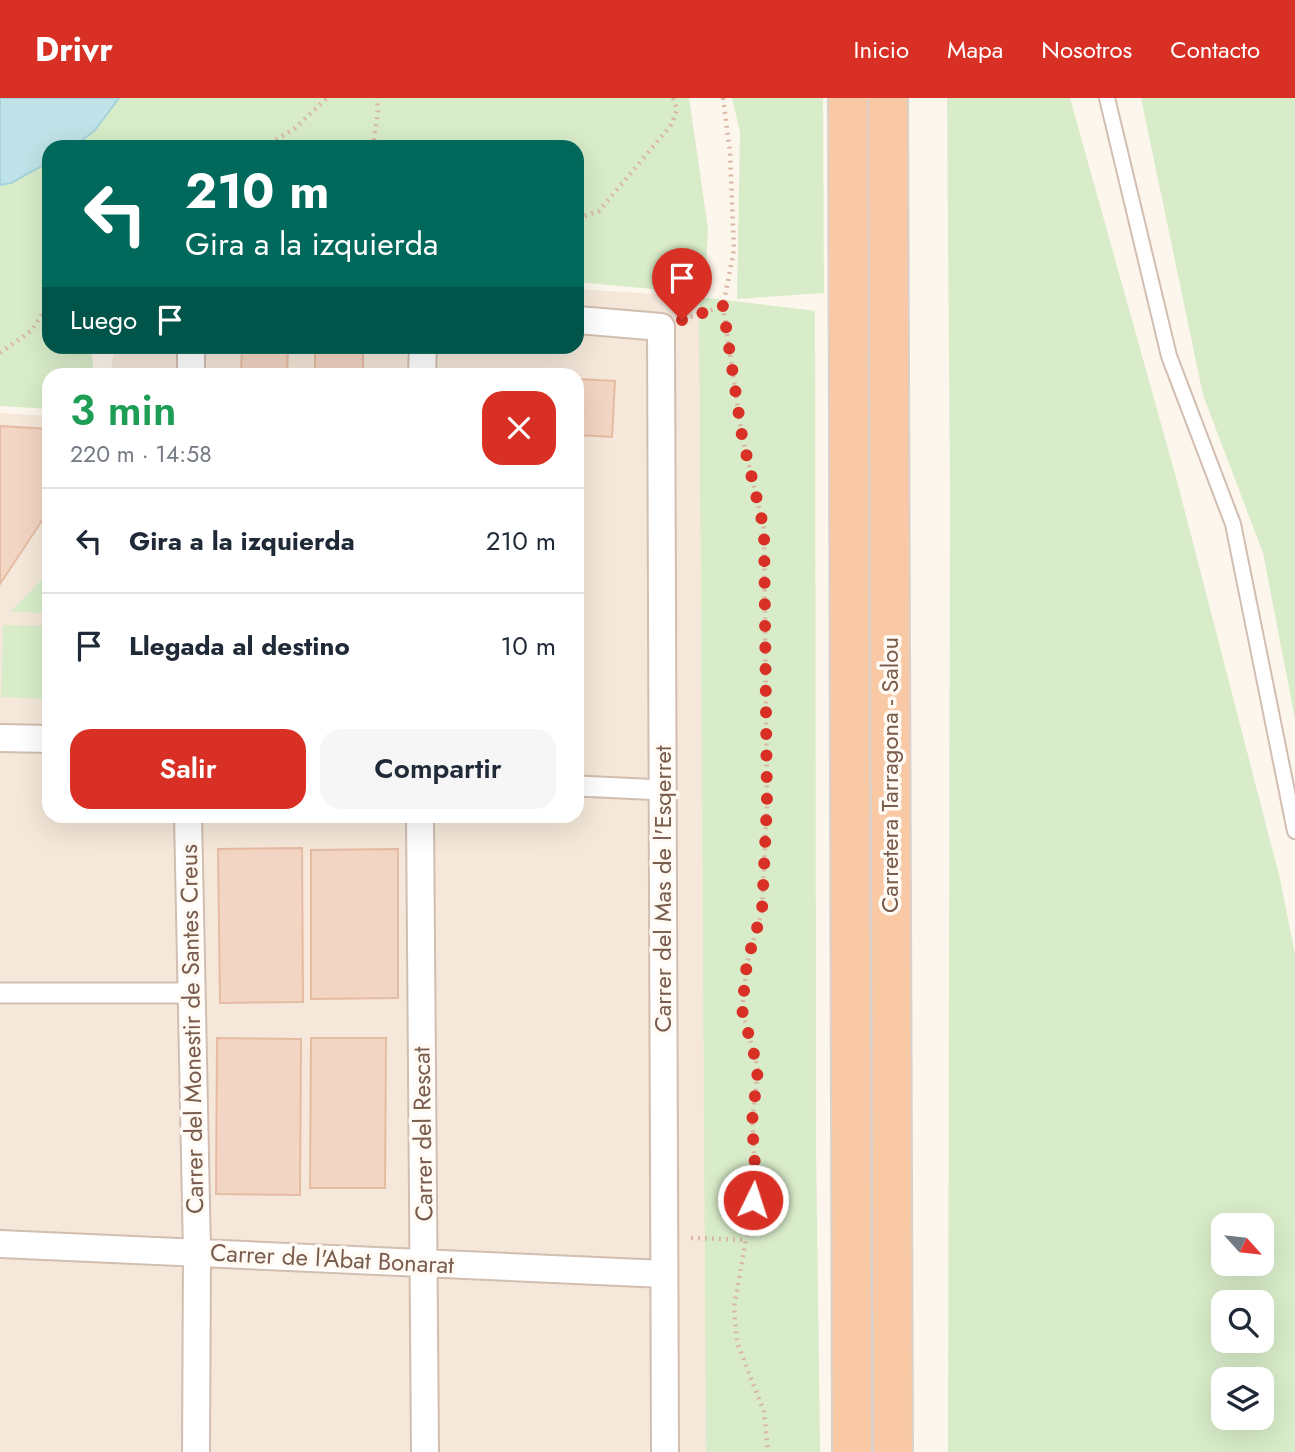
<!DOCTYPE html>
<html lang="es">
<head>
<meta charset="utf-8">
<style>
	body { margin:0; font-family:Jost,sans-serif; background:#f6f6f7; color:#1f2937; height:100vh; display:flex; flex-direction:column; font-size:26px; white-space:nowrap }
	* { box-sizing:border-box; margin:0 }
	p { font-size:23px; color:#747a83 }
	.icon { flex:none; width:38px; height:38px; fill:none; stroke:currentColor; stroke-width:2; stroke-linecap:round; stroke-linejoin:round }
	.map { position:relative; flex:1; overflow:hidden }
	.details { position:absolute; left:42px; top:270px; width:542px; height:455px; display:flex; flex-direction:column; background:#fff; border-radius:21px; box-shadow:0 7px 28px #0002 }
	.details>* { flex:none }
	.hud { position:absolute; left:42px; top:42px; width:542px; height:214px; border-radius:21px; box-shadow:0 7px 28px #0002; background:#00695c; color:#fff; overflow:hidden }
	.needle { width:46px; rotate:117deg }
	.tools { position:absolute; left:1211px; top:1115px; display:grid; gap:14px }
	.tools a { display:grid; place-items:center; width:63px; height:63px; border-radius:14px; background:#fff; box-shadow:0 7px 28px #0002; font-size:35px }
	.pin { position:absolute; display:grid; place-items:center; width:60px; height:60px; color:#fff; margin:-72px -30px; border-radius:50% 50% 50% 0; rotate:-45deg; box-shadow:0 0 7px #0007 }
	.pin .icon { rotate:45deg }
	.me { position:absolute; width:77px; margin:-38px; rotate:4deg; stroke-linejoin:round; filter:drop-shadow(0 0 5px #0008) }
	.turn { display:flex; align-items:center; gap:24px; height:147px; padding:0 28px; font-size:32px }
	.turn .icon { width:91px; height:91px; stroke-width:2.5 }
	.turn b { display:block; font-size:49px; line-height:60px }
	.then { display:flex; align-items:center; height:66px; padding:0 28px; background:#0003; gap:14px; font-size:26px }
	.round { display:grid; place-items:center; flex:none; width:74px; height:74px; border-radius:21px; background:#f6f6f7 }
	.overview { display:flex; align-items:center; justify-content:space-between; height:119px; padding:0 28px }
	h1 { font-size:42px; font-weight:600; line-height:52px; color:#1e9e55 }
	.primary-button { display:flex; gap:14px; margin-top:auto; padding:14px 28px }
	.primary-button a { flex:1; height:80px; border-radius:21px; background:#d93025; color:#fff; font-size:28px; font-weight:600; line-height:80px; text-align:center }
	.primary-button a+a { background:#f6f6f7; color:#1f2937 }
	ul { padding:0; list-style:none }
	li { display:flex; align-items:center; gap:21px; height:105px; padding:0 28px; border-top:2px solid #e0e1e3 }
	li div { flex:1 }
	li b { display:block; font-size:26px }
	li em { font-style:normal }
	header { display:flex; align-items:center; gap:42px; box-sizing:border-box; height:98px; padding:0 35px; background:#d93025; color:#fff }
	header strong { font-size:33px }
	nav { display:flex; gap:38px; margin-inline-start:auto; font-size:24px }
	.map>svg:first-child { display:block }
	.residential { fill:#f5e8da }
	.green { fill:#d8ecc9; fill-rule:evenodd }
	.water { fill:#bfe3e8; stroke:#a5d3da; stroke-width:2 }
	.building { fill:#f3d5c3; stroke:#e6bba3; stroke-width:2 }
	.lines { fill:none; stroke-linecap:round; stroke-linejoin:round }
	.service-casing { stroke:#d1beb0; stroke-width:18 }
	.pedestrian-casing { stroke:#d1beb0; stroke-width:23 }
	.minor-casing { stroke:#d1beb0; stroke-width:30 }
	.trunk-casing { stroke:#dad1cd; stroke-width:42 }
	.path { stroke:#d9b8a5; stroke-width:4.5; stroke-dasharray:2 5; stroke-linecap:butt }
	.service { stroke:#fff; stroke-width:14 }
	.pedestrian { stroke:#fff; stroke-width:19 }
	.minor { stroke:#fff; stroke-width:26 }
	.trunk { stroke:#f9c8a4; stroke-width:38 }
	.route { stroke:#d93025; stroke-width:12; stroke-dasharray:0 21.6 }
	.labels { text-anchor:middle; stroke-width:7; stroke-linejoin:round; paint-order:stroke }
	.street-label { font-size:24px; fill:#7a5c4d; stroke:#fffaf3 }
</style>
</head>
<body>
<header>
<strong>Drivr</strong>
<nav><a>Inicio</a><a>Mapa</a><a>Nosotros</a><a>Contacto</a></nav>
</header>
<div class="map">
<svg width="1295" height="1354" viewBox="0 0 1295 1354">
	<rect width="100%" height="100%" fill="#fdf6ec"/>
	<path class="residential" d="M578,191L699,199L815,213L816,1052L820,1354H0V315L49,318V718H578V276H110L115,249L578,248Z"/>
	<path class="green" d="M0,0H689L708,130L705,196L578,184V49H49V248L91,249L94,276H49V311L0,308Z
		M732,0H823L824,195L737,201L740,34Z
		M947,0H1070L1177,383L1280,781L1295,856V1354H948L950,394ZM1223,1127H1262V1166H1223ZM1262,1204V1242H1223V1204ZM1262,1281V1320H1223V1281Z
		M1141,0H1295V621L1263,455L1203,297Z
		M699,199L815,213L816,1052L820,1354H706Z
		M49,474V515L10,514Z
		M3,527L49,528V601L1,599Z"/>
	<path class="water" d="M0,0H119L95,32L74,49H49V64L11,85L0,87Z"/>
	<path class="building" d="M242,248L288,250L287,276H241Z
		M315,249L363,250V276H315Z
		M578,281L615,283L612,339L578,337Z
		M0,328L49,331V412L0,486Z
		M302,750L303,904L220,905L218,751Z
		M398,751V900L311,901V752Z
		M217,940L301,941L300,1097L216,1096Z
		M311,940H386L385,1090H310Z"/>
	<g class="lines">
		<g class="service-casing">
			<path id="service" d="M1107,0L1169,258L1233,426L1295,733"/>
		</g>
		<g class="pedestrian-casing">
			<path id="pedestrian" d="M578,688L663,692
				M0,895H193"/>
		</g>
		<g class="minor-casing">
			<path id="minor" d="M578,222L661,229L665,1354
				M191,276V248
				M422,276L423,248
				M0,640L49,641
				M188,718L197,1155L196,1354
				M420,718L425,1354
				M0,1146L664,1176"/>
		</g>
		<g class="trunk-casing">
			<path id="trunk" d="M848,0L852,1354
				M888,0L893,1354"/>
		</g>
		<path class="path" d="M723,0L730,54L734,152L723,208L742,338L764,431L767,705L762,813L747,865L742,912L758,971L752,1024L756,1082L734,1210L737,1244L764,1314L768,1354
			M264,49L295,30L327,0
			M373,49L378,13L377,0
			M578,120L599,113L672,26L677,11L673,0
			M684,221L723,208
			M0,255L32,232L49,205
			M691,1140L746,1142"/>
		<use href="#service" class="service"/>
		<use href="#pedestrian" class="pedestrian"/>
		<use href="#minor" class="minor"/>
		<use href="#trunk" class="trunk"/>
	</g>
	<g class="lines">
		<path class="route" d="M682,222L723,208L742,338L764,431L767,705L762,813L747,864L742,912L758,971L752,1024L756,1083L753,1102"/>
	</g>
	<g class="labels">
		<g class="street-label">
			<text transform="translate(890 677) rotate(-90)" y="8">Carretera Tarragona - Salou</text>
			<text transform="translate(663 791) rotate(-90)" y="8">Carrer del Mas de l'Esqerret</text>
			<text transform="translate(192 931) rotate(-91)" y="8">Carrer del Monestir de Santes Creus</text>
			<text transform="translate(423 1036) rotate(-91)" y="8">Carrer del Rescat</text>
			<text transform="translate(332 1161) rotate(3)" y="8">Carrer de l'Abat Bonarat</text>
		</g>
	</g>
</svg>
<div class="tools">
<a><svg class="needle" viewBox="-14 -14 28 28"><path d="M0-13l5 13h-10z" fill="#e53935"/><path d="M0 13l5-13h-10z" fill="#747a83"/></svg></a>
<a><svg class="icon" aria-label="search" viewBox="0 0 24 24"><circle cx="10" cy="10" r="6"/><path d="M15 15l6 6"/></svg></a>
<a><svg class="icon" aria-label="layers" viewBox="0 0 24 24"><path d="M12 4l9 5-9 5-9-5zM3 14l9 5 9-5"/></svg></a>
</div>
<div class="pin" style="left:682px;top:222px;background:#d93025"><svg class="icon" aria-label="arrive" viewBox="0 0 24 24"><path d="M6 21V4h12l-3 4 3 4H6"/></svg></div>
<svg class="me" style="left:753px;top:1102px" viewBox="-20 -20 40 40"><circle r="17" fill="#d93025" stroke="#fff" stroke-width="3"/><path d="M0-11L8 9 0 5-8 9z" fill="#fff"/></svg>
<div class="hud">
<div class="turn"><svg class="icon" aria-label="left" viewBox="0 0 24 24"><path d="M17 20v-9H6M10 6l-5 5 5 5"/></svg><div><b>210 m</b>Gira a la izquierda</div></div>
<div class="then">Luego<svg class="icon" aria-label="arrive" viewBox="0 0 24 24"><path d="M6 21V4h12l-3 4 3 4H6"/></svg></div>
</div>
<section class="details">
<div class="overview"><div><h1>3 min</h1><p>220 m · 14:58</p></div><a class="round" style="background:#d93025;color:#fff"><svg class="icon" aria-label="close" viewBox="0 0 24 24"><path d="M6 6l12 12M18 6L6 18"/></svg></a></div>
<ul>
<li><svg class="icon" aria-label="left" viewBox="0 0 24 24"><path d="M17 20v-9H6M10 6l-5 5 5 5"/></svg><div><b>Gira a la izquierda</b></div><em>210 m</em></li>
<li><svg class="icon" aria-label="arrive" viewBox="0 0 24 24"><path d="M6 21V4h12l-3 4 3 4H6"/></svg><div><b>Llegada al destino</b></div><em>10 m</em></li>
</ul>
<div class="primary-button"><a>Salir</a><a>Compartir</a></div>
</section>
</div>
</body>
</html>
